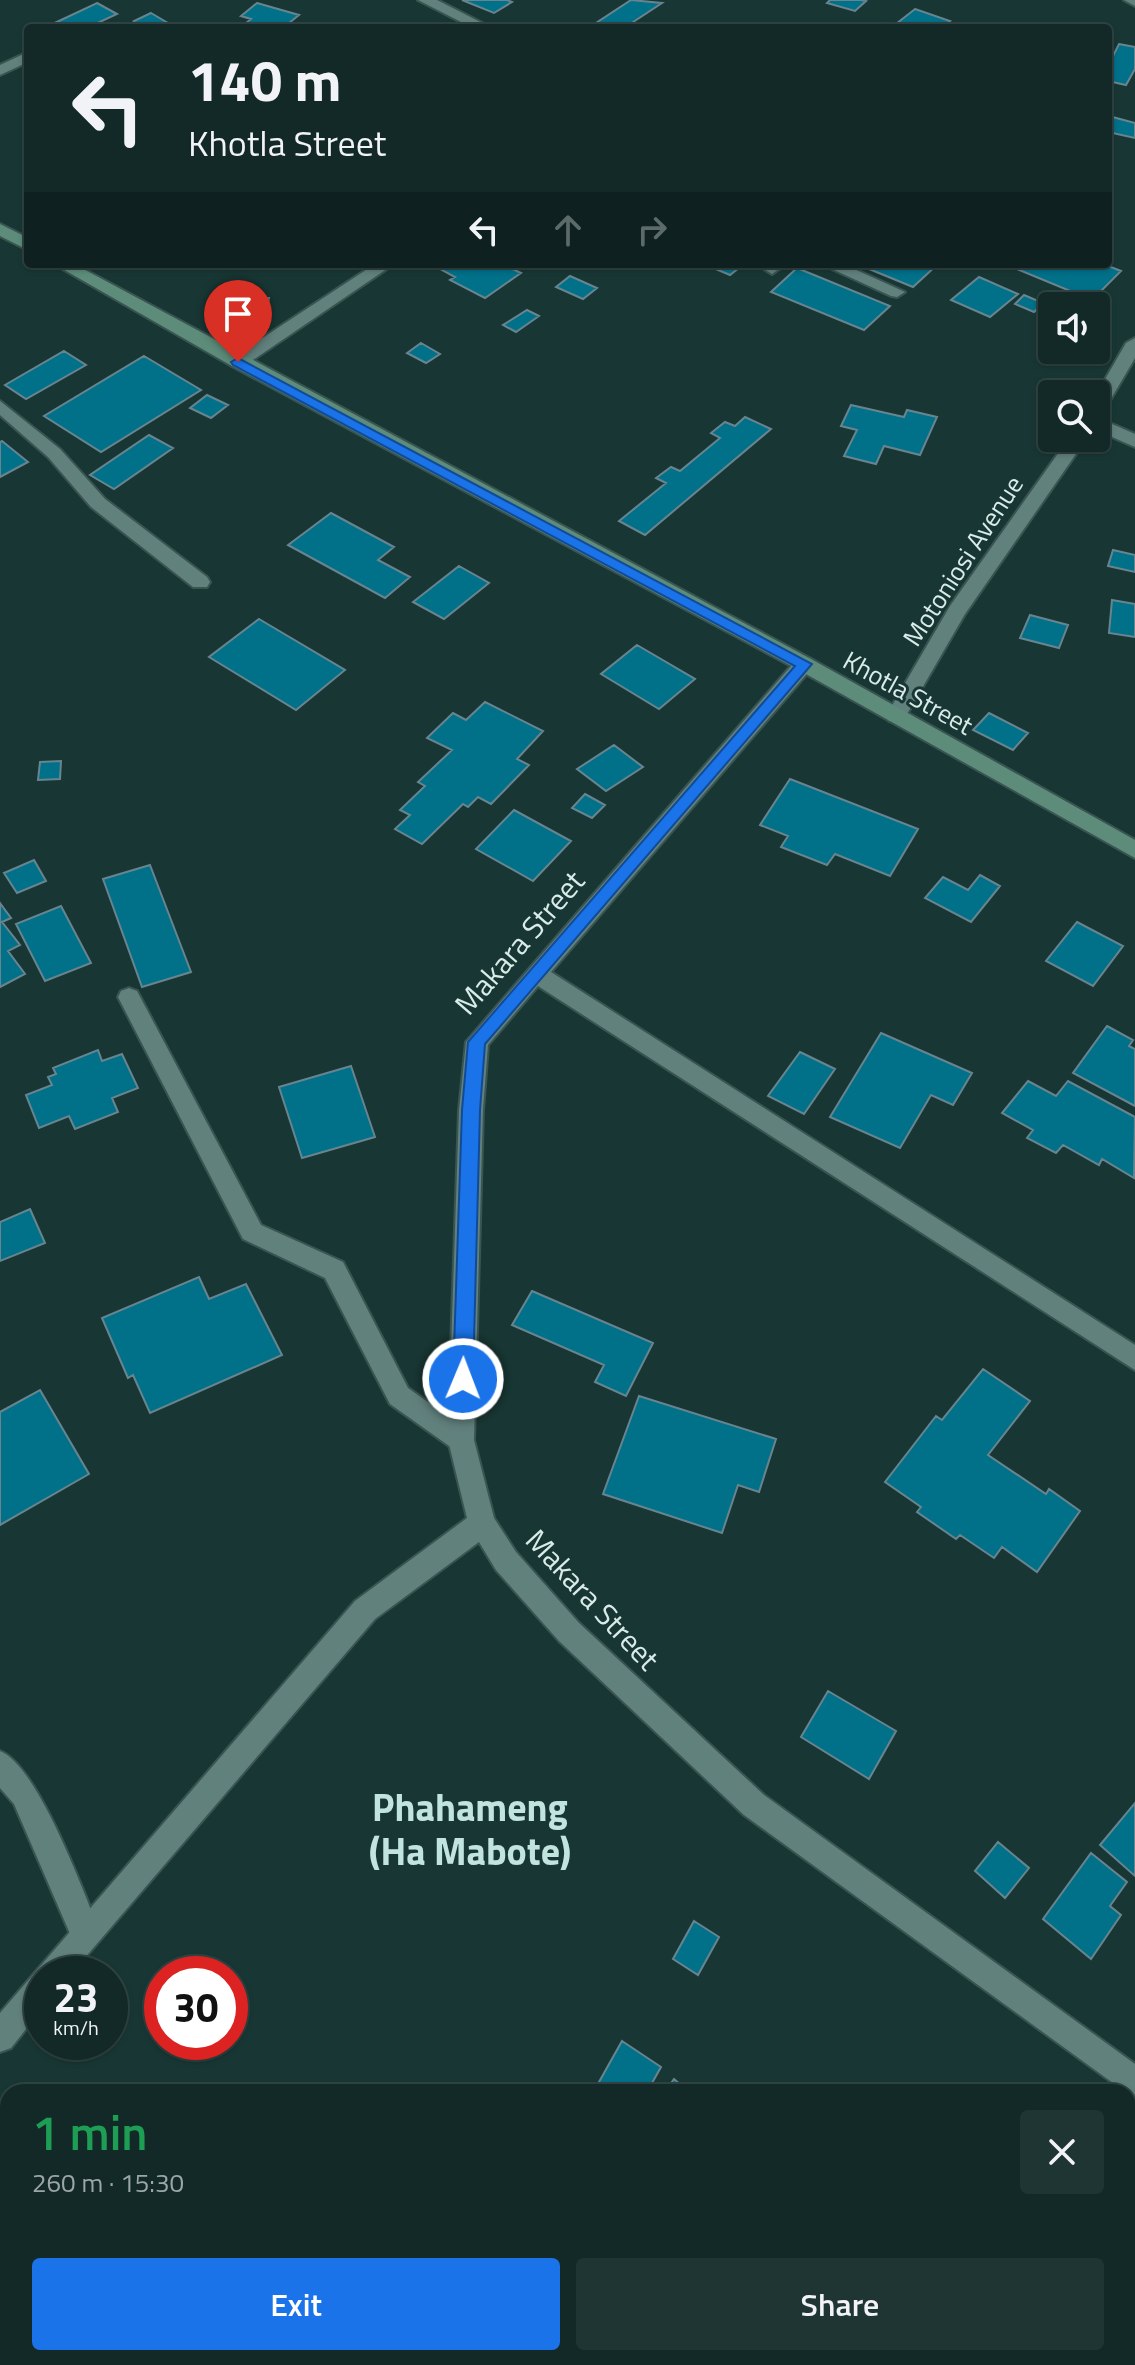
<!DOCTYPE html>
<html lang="en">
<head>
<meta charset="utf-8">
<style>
	body { margin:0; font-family:"Titillium Web",sans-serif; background:#1f3533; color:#f1f3f6; height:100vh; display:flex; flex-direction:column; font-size:30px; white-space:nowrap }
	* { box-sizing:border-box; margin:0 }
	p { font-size:26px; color:#9ca6a7 }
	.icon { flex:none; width:44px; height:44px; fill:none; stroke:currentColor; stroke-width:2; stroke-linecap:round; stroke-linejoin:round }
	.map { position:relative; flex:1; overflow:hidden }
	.panel { position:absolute; left:0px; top:2084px; width:1136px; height:282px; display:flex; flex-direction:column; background:#122927; border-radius:24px 24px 0 0; box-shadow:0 2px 6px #0004,0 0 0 2px #314544 }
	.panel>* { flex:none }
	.guide { position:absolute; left:24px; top:24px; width:1088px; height:244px; border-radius:8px; box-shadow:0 2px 6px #0004,0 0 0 2px #314544; background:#122927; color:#f1f3f6; overflow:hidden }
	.buttons { position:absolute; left:1038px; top:292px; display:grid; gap:16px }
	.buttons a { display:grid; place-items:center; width:72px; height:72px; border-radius:8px; background:#122927; box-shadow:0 2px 6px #0004,0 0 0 2px #314544; font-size:40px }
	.speed { position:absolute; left:24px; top:1956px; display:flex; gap:16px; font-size:40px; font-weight:700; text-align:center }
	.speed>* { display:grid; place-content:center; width:104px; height:104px; border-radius:50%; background:#122927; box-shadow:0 2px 6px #0004,0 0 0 2px #314544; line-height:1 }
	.speed small { font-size:20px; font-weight:400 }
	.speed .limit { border:12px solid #d22; background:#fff; color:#111 }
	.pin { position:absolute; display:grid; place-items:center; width:68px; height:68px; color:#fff; margin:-82px -34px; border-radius:50% 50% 50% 0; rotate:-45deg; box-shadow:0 0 8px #0007 }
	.pin .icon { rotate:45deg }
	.me { position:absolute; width:88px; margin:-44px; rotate:1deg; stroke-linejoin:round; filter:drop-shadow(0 0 6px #0008) }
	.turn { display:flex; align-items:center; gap:28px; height:168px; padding:0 32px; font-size:36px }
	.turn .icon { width:104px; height:104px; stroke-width:2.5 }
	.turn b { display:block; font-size:56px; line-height:68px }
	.lanes { display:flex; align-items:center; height:76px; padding:0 32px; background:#0003; justify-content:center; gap:40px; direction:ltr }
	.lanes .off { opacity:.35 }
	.round { display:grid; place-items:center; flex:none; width:84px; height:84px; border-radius:8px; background:#1f3533 }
	.head { display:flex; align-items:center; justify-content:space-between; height:136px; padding:0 32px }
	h1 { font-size:48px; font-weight:600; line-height:60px; color:#1e9e55 }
	.primary-button { display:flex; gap:16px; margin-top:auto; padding:16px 32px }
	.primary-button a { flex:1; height:92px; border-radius:8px; background:#1a73e8; color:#fff; font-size:32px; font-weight:600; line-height:92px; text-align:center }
	.primary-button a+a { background:#1f3533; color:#f1f3f6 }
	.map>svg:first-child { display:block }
	.building { fill:#017089; stroke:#68858f; stroke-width:2 }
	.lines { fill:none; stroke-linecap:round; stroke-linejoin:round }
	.lane-casing { stroke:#395451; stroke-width:4 }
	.street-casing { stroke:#395451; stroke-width:4 }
	.secondary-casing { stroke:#395451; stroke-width:4 }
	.lane { fill:#61817d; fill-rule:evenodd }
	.street { fill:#61817d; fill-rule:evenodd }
	.secondary { fill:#5d8c7a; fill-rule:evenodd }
	.route { fill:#1a73e8; stroke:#114b97; stroke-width:2 }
	.labels { text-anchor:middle; stroke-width:6; stroke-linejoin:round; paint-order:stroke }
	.far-street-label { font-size:26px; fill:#daece9; stroke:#183734 }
	.street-label { font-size:30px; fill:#daece9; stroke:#183734 }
	.near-neighbourhood-label { font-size:38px; font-weight:bold; fill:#c1e4df; stroke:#183734 }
</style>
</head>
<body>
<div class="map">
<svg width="1135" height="2365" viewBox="0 0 1135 2365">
	<rect width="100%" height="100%" fill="#183734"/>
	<path class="building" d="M462,0H507L512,2L494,13Z
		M631,0L662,3L624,28L596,23Z
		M830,0H861L866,1L855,11L827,3Z
		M97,3L117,14L87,28H44Z
		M257,3L299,15L283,28L272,25L240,28L251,19L241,16Z
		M915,9L950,21L946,24L950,26L877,28L883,23L892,27Z
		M151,13L168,23L147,28L134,21Z
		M1119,44L1135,47V69L1126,85L1108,81V55L1113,56Z
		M1108,111L1111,112L1109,116L1135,123V138L1108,132Z
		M447,264H502L521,273L485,298L450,280L455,277L440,269Z
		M704,264H744L730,275Z
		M857,264H938L913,287Z
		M1005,264H1103L1121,271L1092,300Z
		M797,268L890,306L864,330L771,292Z
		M570,276L597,288L583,299L556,287Z
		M979,277L1018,294L990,317L951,300Z
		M1024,295L1043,303L1034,312L1015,304Z
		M228,297L269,298L266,311L225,310Z
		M527,310L539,316L516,332L503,325Z
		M421,343L440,354L426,363L407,353Z
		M64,351L86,365L26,399L5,385Z
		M144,356L201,390L101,452L44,416Z
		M207,395L228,405L211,418L190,408Z
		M851,405L904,417L907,410L937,417L920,455L884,446L876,464L844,456L857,430L841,426Z
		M745,417L771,429L645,535L619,521L666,483L656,478L671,467L680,471L720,438L711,433L725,422L735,426Z
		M149,435L173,448L114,489L90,475Z
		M2,441L28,462L0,477V442Z
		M331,513L394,547L378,560L410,577L385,598L288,545Z
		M1113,550L1135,555V572L1108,566Z
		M459,566L489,583L444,619L413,602Z
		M1112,600L1135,604V637L1109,633Z
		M1030,615L1068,625L1059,648L1020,638Z
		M259,619L345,670L296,710L209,657Z
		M637,645L695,679L659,709L601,674Z
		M485,702L543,731L517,759L529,765L491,804L478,797L468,807L463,804L422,844L395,829L410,815L400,810L425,786L418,782L452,750L427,738L453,713L466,720Z
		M989,713L1028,733L1013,750L973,730Z
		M614,745L643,767L606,791L577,769Z
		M61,761L60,779L38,780L40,762Z
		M790,779L918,829L890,876L835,854L827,865L781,847L788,836L760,825Z
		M585,794L605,805L592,818L572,808Z
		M514,810L571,841L533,881L476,849Z
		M34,860L46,881L17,893L4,873Z
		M150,865L191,972L142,987L103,879Z
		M980,875L1000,886L971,922L925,898L943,877L968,890Z
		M0,903L11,918L2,922L20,945L8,951L25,974L0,987Z
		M61,906L91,963L45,981L16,924Z
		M1077,922L1123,946L1093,986L1046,961Z
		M1107,1026L1133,1040L1129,1046L1135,1049V1106L1073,1073Z
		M881,1033L972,1073L953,1105L931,1095L900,1148L830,1117Z
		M98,1050L102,1061L122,1054L138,1088L112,1098L118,1112L75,1129L69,1116L39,1128L26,1095L52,1085L48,1077L56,1074L53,1068Z
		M800,1052L835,1069L804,1114L768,1096Z
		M351,1066L375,1137L302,1158L279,1087Z
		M1028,1081L1056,1096L1068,1081L1135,1117L1134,1178L1102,1159L1099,1165L1063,1145L1056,1153L1027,1138L1033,1130L1002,1113Z
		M30,1209L45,1243L0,1261V1222Z
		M199,1277L209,1299L246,1284L282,1355L150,1413L133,1375L128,1378L102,1318Z
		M532,1291L653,1343L626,1396L595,1382L604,1365L512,1325Z
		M983,1369L1030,1401L988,1455L1046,1494L1049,1489L1080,1511L1037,1572L1002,1547L994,1558L960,1535L956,1539L917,1512L921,1507L885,1482L936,1416L942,1420Z
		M40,1390L89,1474L0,1525V1412Z
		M639,1396L776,1439L759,1492L738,1485L722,1533L603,1494Z
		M828,1691L896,1731L869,1779L801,1737Z
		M1135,1803V1876L1100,1845Z
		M998,1842L1029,1868L1005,1898L975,1871Z
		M1091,1853L1127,1882L1110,1906L1121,1915L1091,1959L1043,1919Z
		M694,1921L719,1937L698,1975L673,1959Z
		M622,2041L661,2067L647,2092H614L599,2082Z
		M674,2079L689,2092H665Z
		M923,2358H962L958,2365H932Z"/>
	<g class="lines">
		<g class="lane-casing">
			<path id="lane" d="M28,52V62L0,75V65Z
				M768,264H786L772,274L764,269Z
				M821,264H843L905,292L897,297L891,296Z
				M0,401L60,449L105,499L207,577L210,582L207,587H193L91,507L48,457L0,415Z
				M129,988L137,991L261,1225L343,1262L408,1388L470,1432L474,1440L470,1448L461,1452L452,1448L390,1404L325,1278L243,1239L118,997L121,991Z
				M0,1751C38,1766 83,1891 100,1932L96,1943L85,1947L74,1943L14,1804L0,1788Z"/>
		</g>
		<g class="street-casing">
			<path id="street" d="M418,0H437L492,28H473Z
				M1124,0H1135V6Z
				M375,264H394L244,366H232V358Z
				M1135,338V358L1102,414L1096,415V395L1126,343Z
				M1096,417L1135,434V447L1096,430Z
				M1069,438H1087L965,614L903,721H889L886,716L950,606Z
				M804,657L811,659L814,664L811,669L551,972L1135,1345V1370L538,986L488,1045L483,1110L474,1440L494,1518L516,1552L579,1623L764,1795L1135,2064V2099L744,1815L559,1641L496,1570L479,1542L375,1619L71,1974H42V2009L11,2048L0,2052V2013L355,1601L467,1518L448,1440L459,1110L466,1042L797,659Z
				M1135,2334V2365H1109L1112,2358H1128V2337Z"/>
		</g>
		<g class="secondary-casing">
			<path id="secondary" d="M0,224L28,238V250L0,236Z
				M54,264H74L811,659L1135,840V858L797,669L232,366Z"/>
		</g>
		<use href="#lane" class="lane"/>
		<use href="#street" class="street"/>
		<use href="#secondary" class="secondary"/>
	</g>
	<path class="route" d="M238,358L812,664L485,1044L480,1110L473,1379L463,1388L453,1379L462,1110L468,1042L795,666L233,365L231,362Z"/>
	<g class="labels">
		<g class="far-street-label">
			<text transform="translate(963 561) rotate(-57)" y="9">Motoniosi Avenue</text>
			<text transform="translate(908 693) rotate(29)" y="9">Khotla Street</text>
		</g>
		<g class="street-label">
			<text transform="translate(520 943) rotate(-49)" y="10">Makara Street</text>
			<text transform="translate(592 1600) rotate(47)" y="10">Makara Street</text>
		</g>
		<g class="near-neighbourhood-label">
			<text x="470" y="1821">Phahameng<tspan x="470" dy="44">(Ha Mabote)</tspan></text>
		</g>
	</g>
</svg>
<div class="buttons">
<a><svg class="icon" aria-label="sound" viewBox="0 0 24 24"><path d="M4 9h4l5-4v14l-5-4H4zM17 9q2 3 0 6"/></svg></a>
<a><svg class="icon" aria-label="search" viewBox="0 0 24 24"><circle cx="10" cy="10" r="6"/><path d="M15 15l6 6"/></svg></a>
</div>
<div class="speed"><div>23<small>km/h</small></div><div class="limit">30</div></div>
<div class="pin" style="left:238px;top:362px;background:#d93025"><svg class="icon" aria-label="arrive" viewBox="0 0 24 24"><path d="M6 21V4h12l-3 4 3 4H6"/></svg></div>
<svg class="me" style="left:463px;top:1379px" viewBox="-20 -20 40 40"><circle r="17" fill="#1a73e8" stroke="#fff" stroke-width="3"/><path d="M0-11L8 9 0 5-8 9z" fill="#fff"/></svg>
<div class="guide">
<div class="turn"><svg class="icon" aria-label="left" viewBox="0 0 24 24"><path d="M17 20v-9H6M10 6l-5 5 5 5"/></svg><div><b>140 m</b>Khotla Street</div></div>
<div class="lanes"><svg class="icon" aria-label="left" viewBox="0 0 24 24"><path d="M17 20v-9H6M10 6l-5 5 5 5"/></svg><svg class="icon off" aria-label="ahead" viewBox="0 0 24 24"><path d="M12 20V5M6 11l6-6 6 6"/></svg><svg class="icon off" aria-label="right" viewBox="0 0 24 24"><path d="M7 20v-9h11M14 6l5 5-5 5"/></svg></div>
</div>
<section class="panel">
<div class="head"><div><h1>1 min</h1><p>260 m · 15:30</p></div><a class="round"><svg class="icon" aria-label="close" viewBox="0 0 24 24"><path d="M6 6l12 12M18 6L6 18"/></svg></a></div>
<div class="primary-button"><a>Exit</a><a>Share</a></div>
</section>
</div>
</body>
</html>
